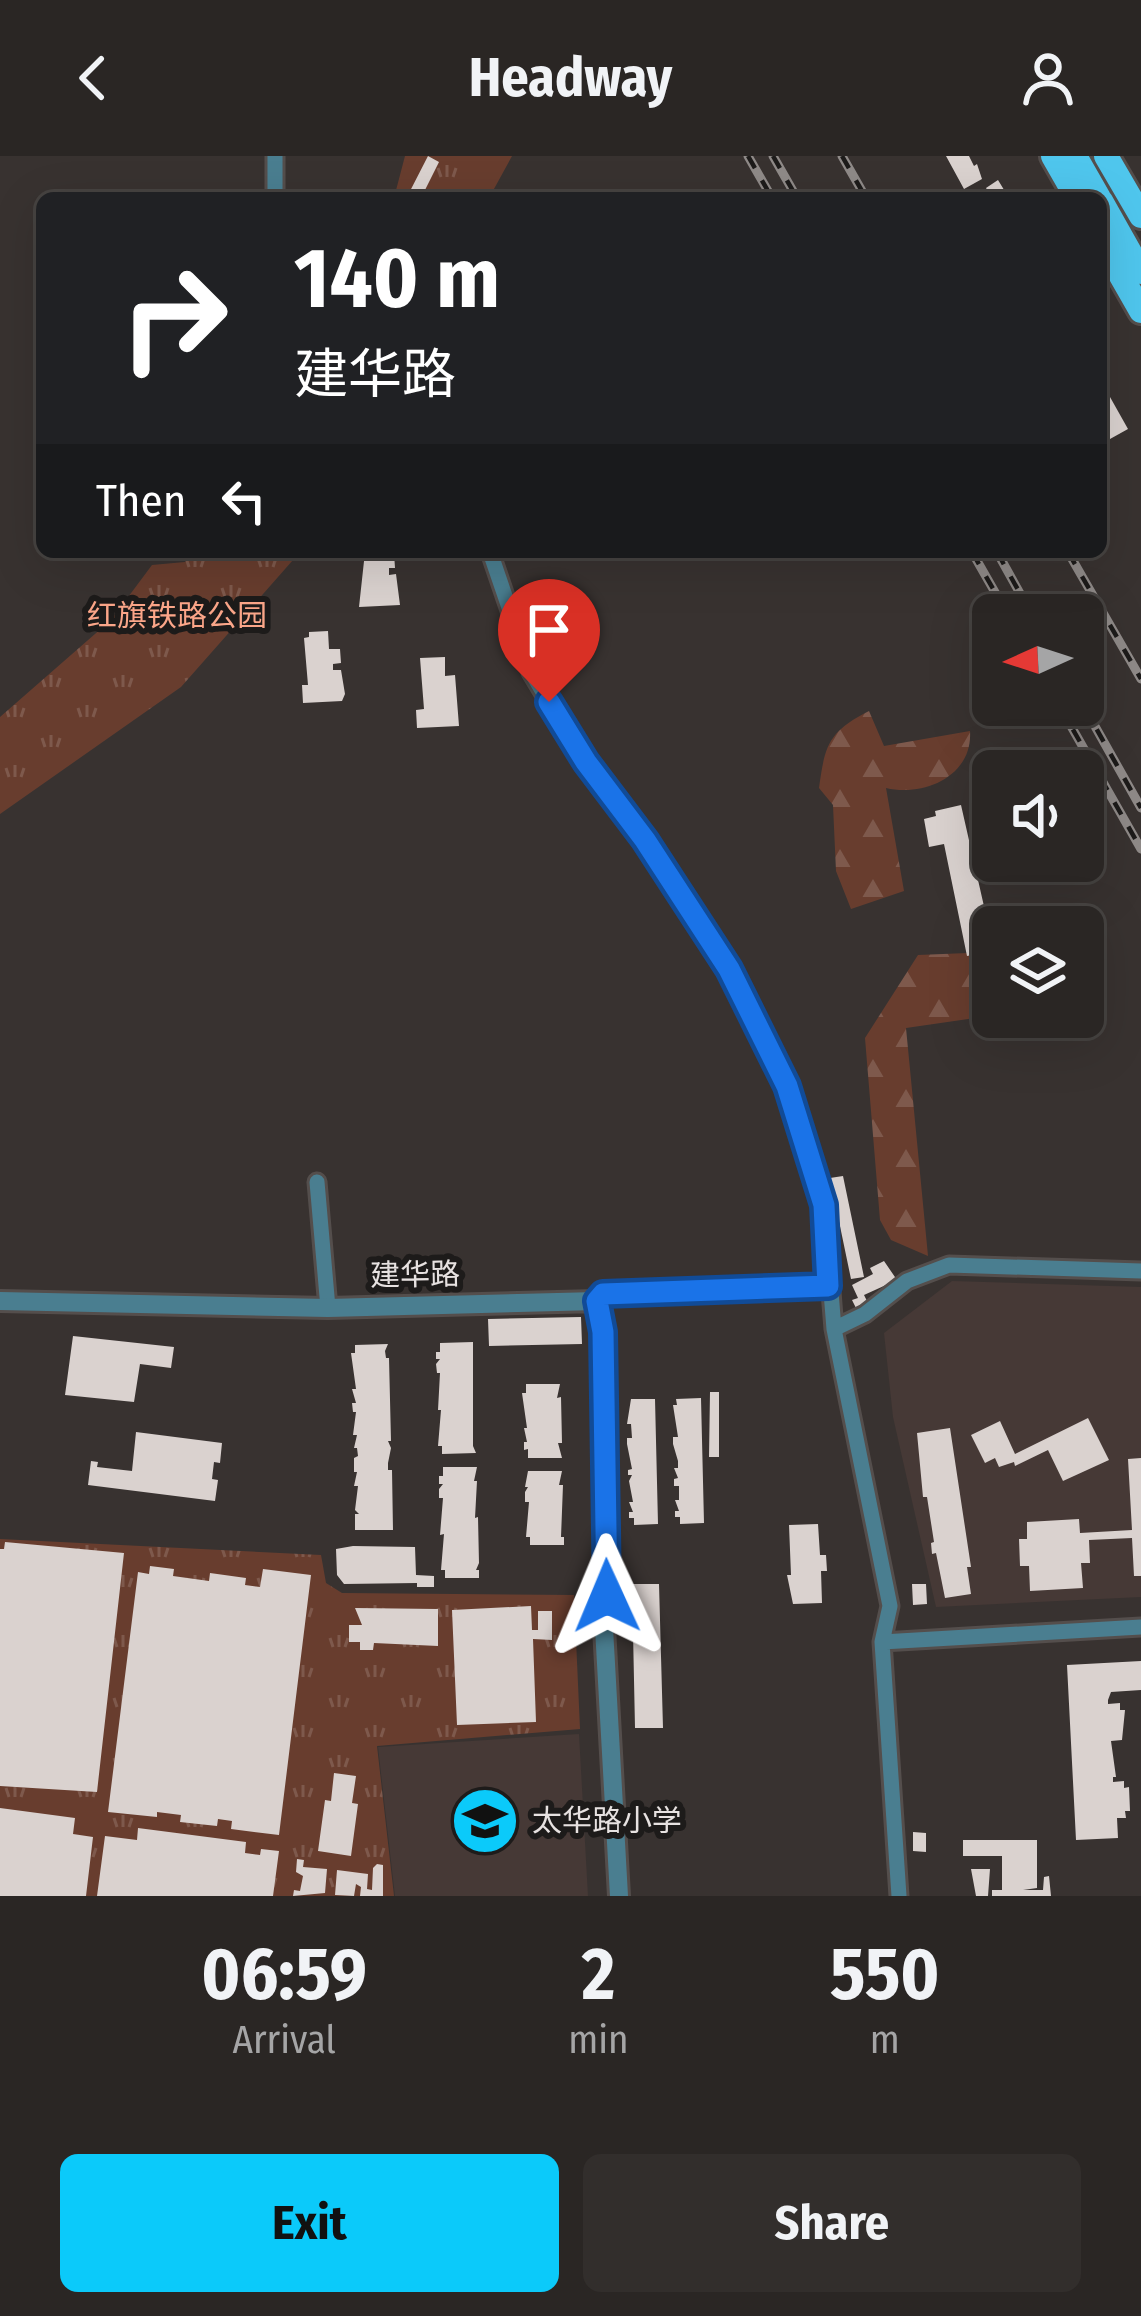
<!DOCTYPE html>
<html lang="en">
<head>
<meta charset="utf-8">
<style>
	body { margin:0; font-family:"Fira Sans Condensed","Noto Sans SC",sans-serif; background:#322e2c; color:#f1f3f6; height:100vh; display:flex; flex-direction:column; font-size:45px; white-space:nowrap }
	* { box-sizing:border-box; margin:0 }
	p { font-size:39px; color:#a5a5a6 }
	.icon { flex:none; width:66px; height:66px; fill:none; stroke:currentColor; stroke-width:2; stroke-linecap:round; stroke-linejoin:round }
	.map { position:relative; height:1740px; overflow:hidden }
	.drawer { display:flex; flex-direction:column; background:#2a2624; flex:1 }
	.drawer>* { flex:none }
	.guide { position:absolute; left:36px; top:36px; width:1071px; height:366px; border-radius:18px; box-shadow:0 12px 48px #0002,0 0 0 3px #464341; background:#202124; color:#fff; overflow:hidden }
	.needle { width:78px; rotate:267deg }
	.controls { position:absolute; left:972px; top:438px; display:grid; gap:24px }
	.controls a { display:grid; place-items:center; width:132px; height:132px; border-radius:18px; background:#2a2624; box-shadow:0 12px 48px #0002,0 0 0 3px #464341; font-size:60px }
	.pin { position:absolute; display:grid; place-items:center; width:102px; height:102px; color:#fff; margin:-123px -51px; border-radius:50% 50% 50% 0; rotate:-45deg; box-shadow:0 0 12px #0007 }
	.pin .icon { rotate:45deg }
	.me { position:absolute; width:132px; margin:-66px; rotate:359deg; stroke-linejoin:round; filter:drop-shadow(0 0 9px #0008) }
	.turn { display:flex; align-items:center; gap:42px; height:252px; padding:0 60px; font-size:54px }
	.turn .icon { width:156px; height:156px; stroke-width:2.5 }
	.turn b { display:block; font-size:84px; line-height:102px }
	.then { display:flex; align-items:center; height:114px; padding:0 60px; background:#0003; gap:24px; font-size:45px }
	.eta { display:flex; justify-content:space-evenly; align-items:center; height:204px; text-align:center }
	.eta b { font-size:72px; font-weight:700; line-height:84px }
	.primary-button { display:flex; gap:24px; margin-top:auto; padding:24px 60px }
	.primary-button a { flex:1; height:138px; border-radius:18px; background:#0bcafa; color:#111; font-size:48px; font-weight:700; line-height:138px; text-align:center }
	.primary-button a+a { background:#322e2c; color:#f1f3f6 }
	header { display:flex; justify-content:space-between; align-items:center; height:156px; padding:0 60px; background:#2a2624; font-size:54px; font-weight:700 }
	.map>svg:first-child { display:block }
	.built { fill:#463936 }
	.grass { fill:url(#grass-tufts) }
	.forest { fill:url(#forest-firs) }
	.building { fill:#dad2cf }
	.lines { fill:none; stroke-linecap:round; stroke-linejoin:round }
	.minor-casing { stroke:#544e4c; stroke-width:21 }
	.tertiary-casing { stroke:#544e4c; stroke-width:24 }
	.primary-casing { stroke:#544e4c; stroke-width:30 }
	.minor { stroke:#4a7e90; stroke-width:15 }
	.tertiary { stroke:#4a7e90; stroke-width:18 }
	.primary { stroke:#4fc6ed; stroke-width:24 }
	.rail-casing { stroke:#8f8a88; stroke-width:9 }
	.rail { stroke:#1d1b1a; stroke-width:4.5; stroke-dasharray:14; stroke-linecap:butt }
	.route-casing { stroke:#114b97; stroke-width:30 }
	.route { stroke:#1a73e8; stroke-width:21 }
	.labels { text-anchor:middle; stroke-width:12; stroke-linejoin:round; paint-order:stroke }
	.park-label { font-size:30px; fill:#fba689; stroke:#1d1b1a }
	.street-label { font-size:30px; fill:#e7e2e1; stroke:#1d1b1a }
	.poi-label { font-size:30px; fill:#e7e2e1; stroke:#1d1b1a; text-anchor:start }
</style>
</head>
<body>
<header><svg class="icon" aria-label="back" viewBox="0 0 24 24"><path d="M15 5l-7 7 7 7"/></svg>Headway<svg class="icon" aria-label="person" viewBox="0 0 24 24"><circle cx="12" cy="8" r="4"/><path d="M4 21q1-7 8-7t8 7"/></svg></header>
<div class="map">
<svg width="1141" height="1740" viewBox="0 0 1141 1740">
	<defs>
		<pattern id="grass-tufts" width="24" height="20" patternUnits="userSpaceOnUse" patternTransform="scale(3)"><rect width="24" height="20" fill="#683d2e"/><path d="M3 7l-1-3M5 7V3M7 7l1-3M15 17l-1-3M17 17v-4M19 17l1-3" fill="none" stroke="#7e594c"/></pattern>
		<pattern id="forest-firs" width="22" height="20" patternUnits="userSpaceOnUse" patternTransform="scale(3)"><rect width="22" height="20" fill="#683d2e"/><path d="M5 1l3.5 6h-7zM16 11l3.5 6h-7z" fill="#7e594c"/></pattern>
	</defs>
	<rect width="100%" height="100%" fill="#383230"/>
	<path class="built" d="M952,1125L1141,1131V1441L936,1451L893,1261L884,1177Z
		M579,1578L588,1740H395L378,1591Z"/>
	<path class="grass" d="M405,0H512L489,42H394Z
		M192,396H300L181,531L0,658V561L111,464L152,409L185,406Z
		M0,1383L321,1399L326,1427L342,1437L574,1439L580,1573L377,1590L394,1740H0Z"/>
	<path class="forest" d="M869,555L884,590L970,575C973,620 924,641 886,632L904,735L851,753L836,715L833,649L819,632C825,589 828,576 869,555Z
		M993,796V830L975,862L906,872L928,1100L891,1084L880,1064L865,882L918,799Z"/>
	<path class="building" d="M428,0L439,6L421,42H414L408,39Z
		M946,0H969L974,10L977,8L982,23L964,33Z
		M998,24L1009,42H992L986,32Z
		M1101,225L1128,273L1101,288Z
		M365,396L394,397L395,412H389V419L396,418L400,449L359,451Z
		M328,475L329,493H340L341,507L333,508V514H341L345,538L342,545L303,547L302,529H308L304,482L309,481V476Z
		M445,501V520L455,519L459,570L417,572L416,554L424,553L420,502Z
		M961,649L993,790V795L967,800L944,688L929,691L924,663L936,660L935,655Z
		M843,1020L864,1121L851,1123L830,1022Z
		M884,1105L897,1124L864,1139L871,1153L859,1158L852,1144L858,1142L852,1129L873,1118L870,1112Z
		M581,1161L582,1188L489,1190L488,1163Z
		M73,1180L174,1191L171,1212L140,1208L134,1246L65,1239Z
		M473,1186V1290L476,1297L442,1298V1290H438L441,1254H438L440,1217H437L436,1208L440,1203H436V1196H440V1187Z
		M388,1188L385,1195L386,1202H389L391,1285H388L391,1292L388,1307V1314H392L393,1374H355V1358H359L355,1354L358,1330H354L357,1316H354V1302L358,1300L357,1292H354L357,1279H353L356,1256H353L352,1247H356L352,1233H356L351,1197H355V1189Z
		M526,1228H560L557,1242L561,1241L562,1287H558L562,1302H528V1293L524,1294V1286H527L524,1272H527L522,1237H526Z
		M710,1236H719V1301H709Z
		M701,1242L704,1367L680,1368V1361H675V1355H679L675,1344H679V1330H674V1323L678,1322L674,1312H678V1305L673,1288V1281H678L673,1249H677L676,1243Z
		M631,1243H655L658,1368L634,1369V1362H629V1356H633L629,1346H633L629,1325L632,1319H628V1314L632,1313L627,1288V1282H632L631,1268H627Z
		M1088,1262L1109,1304L1063,1325L1048,1294L1015,1310L1014,1306L999,1311L995,1302L985,1307L971,1279L1000,1265L1015,1298Z
		M950,1272L971,1411H967L971,1438L945,1442L936,1397L932,1398L931,1387L934,1386L927,1341H923L917,1277Z
		M136,1276L222,1287L220,1307L214,1306L212,1323L218,1324L215,1345L88,1329L91,1305L98,1306L97,1311L132,1315Z
		M1141,1302V1420H1134L1132,1382L1089,1384L1090,1407H1081L1083,1432L1030,1435L1029,1410H1020L1019,1383H1027V1366L1079,1363L1080,1377L1132,1374L1128,1303Z
		M443,1311H477L474,1325H477L475,1362L478,1361L479,1407L476,1414H479V1422H445V1414H441L444,1378L440,1379L443,1342H439V1333L443,1328H439V1320H443Z
		M528,1315H562L559,1329H563L561,1381H564V1389H530V1381H526L529,1346H525V1336L528,1331H525Z
		M818,1368L820,1399H826L827,1415H821L822,1447L793,1448L787,1419H791L789,1369Z
		M5,1386L124,1397L97,1636L0,1630V1393H4Z
		M353,1390L415,1391L416,1419L434,1420V1431H417V1427L344,1428L337,1419L336,1393Z
		M150,1410L174,1413L173,1420L209,1425L210,1417L246,1422L245,1429L260,1431L263,1413L311,1419L279,1679L231,1673L232,1665L218,1663L217,1670L180,1666L181,1659L157,1656V1661L108,1656L138,1416L149,1418Z
		M632,1428H659L663,1572H635Z
		M912,1428H926L927,1448L913,1449Z
		M531,1450L532,1474H538V1455H552V1484L533,1483L536,1566L457,1569L452,1454Z
		M355,1452L438,1453V1490L374,1487L373,1494H360V1486H349V1469H362Z
		M1141,1505V1534L1111,1536L1108,1544V1548L1120,1547V1554H1125L1122,1584L1111,1585L1116,1621H1113V1626L1124,1625V1632L1129,1631L1130,1655H1125L1126,1662H1117L1118,1682L1076,1684L1067,1509Z
		M334,1617L356,1620L352,1647L358,1648L351,1700L318,1695L325,1644L331,1645Z
		M0,1652L75,1662L73,1678L93,1681L86,1740H0Z
		M138,1672L246,1686L245,1697L260,1699L261,1693L279,1695L273,1740H97L105,1680L137,1684Z
		M913,1676L926,1677V1696L913,1695Z
		M963,1684H1037V1732L1023,1734H1043L1044,1721L1049,1720L1051,1740H992V1734H1002V1700H963Z
		M297,1703L304,1704L303,1711L327,1713L325,1737L293,1740L294,1734L300,1735L303,1720L296,1716Z
		M377,1708L383,1709V1740H360L361,1731L356,1728L354,1740L335,1739L337,1714L368,1718L367,1733L372,1734L373,1712Z
		M971,1713H990L988,1740H976Z"/>
	<g class="lines">
		<g class="minor-casing">
			<path id="minor" d="M275,0V42
				M490,396L531,516L585,606L645,684L729,813L787,930L824,1049L834,1173L890,1450L882,1486L899,1740
				M317,1026L328,1152
				M834,1173L865,1158L907,1125L949,1109L1141,1115
				M882,1486L1141,1471"/>
		</g>
		<g class="tertiary-casing">
			<path id="tertiary" d="M0,1145L328,1152L597,1145L603,1138L828,1130
				M597,1145L603,1176L607,1440L603,1454L619,1740"/>
		</g>
		<g class="primary-casing">
			<path id="primary" d="M1053,0L1077,42
				M1075,0L1099,42
				M1106,0L1141,60
				M1101,45L1141,116
				M1101,85L1141,155"/>
		</g>
		<use href="#minor" class="minor"/>
		<use href="#tertiary" class="tertiary"/>
		<use href="#primary" class="primary"/>
		<g class="rail-casing">
			<path id="rail" d="M748,0L772,42
				M773,0L797,42
				M842,0L866,42
				M972,396L1008,459
				M997,396L1032,459
				M1068,396L1141,523
				M1059,549L1141,693
				M1083,549L1141,652"/>
		</g>
		<use href="#rail" class="rail"/>
	</g>
	<g class="lines">
		<g class="route-casing">
			<path id="route" d="M549,546L586,606L645,684L729,813L787,930L824,1049L828,1130L603,1138L597,1145L603,1176L607,1440"/>
		</g>
		<use href="#route" class="route"/>
	</g>
	<defs>
		<g id="school-disc" transform="scale(3.45)"><circle r="9.5" fill="#0bcafa" stroke="#1d1b1a"/><path d="M0-5L7-2L0 1L-7-2ZM-4 1L0 2.5L4 1V4Q0 6-4 4Z" fill="#111"/></g>
	</defs>
	<g fill-rule="evenodd">
		<use href="#school-disc" x="485" y="1665"/>
	</g>
	<g class="labels">
		<g class="park-label">
			<text x="177" y="470">红旗铁路公园</text>
		</g>
		<g class="street-label">
			<text transform="translate(415 1119) rotate(-1)" y="10">建华路</text>
		</g>
		<g class="poi-label">
			<text x="532" y="1675">太华路小学</text>
		</g>
	</g>
</svg>
<div class="controls">
<a><svg class="needle" viewBox="-14 -14 28 28"><path d="M0-13l5 13h-10z" fill="#e53935"/><path d="M0 13l5-13h-10z" fill="#a5a5a6"/></svg></a>
<a><svg class="icon" aria-label="sound" viewBox="0 0 24 24"><path d="M4 9h4l5-4v14l-5-4H4zM17 9q2 3 0 6"/></svg></a>
<a><svg class="icon" aria-label="layers" viewBox="0 0 24 24"><path d="M12 4l9 5-9 5-9-5zM3 14l9 5 9-5"/></svg></a>
</div>
<div class="pin" style="left:549px;top:546px;background:#d93025"><svg class="icon" aria-label="arrive" viewBox="0 0 24 24"><path d="M6 21V4h12l-3 4 3 4H6"/></svg></div>
<svg class="me" style="left:607px;top:1440px" viewBox="-20 -20 40 40"><path d="M0-17L14 15 0 8-14 15z" fill="#1a73e8" stroke="#fff" stroke-width="4"/></svg>
<div class="guide">
<div class="turn"><svg class="icon" aria-label="right" viewBox="0 0 24 24"><path d="M7 20v-9h11M14 6l5 5-5 5"/></svg><div><b>140 m</b>建华路</div></div>
<div class="then">Then<svg class="icon" aria-label="left" viewBox="0 0 24 24"><path d="M17 20v-9H6M10 6l-5 5 5 5"/></svg></div>
</div>
</div>
<section class="drawer">
<div class="eta">
<div><b>06:59</b><p>Arrival</p></div>
<div><b>2</b><p>min</p></div>
<div><b>550</b><p>m</p></div>
</div>
<div class="primary-button"><a>Exit</a><a>Share</a></div>
</section>
</body>
</html>
